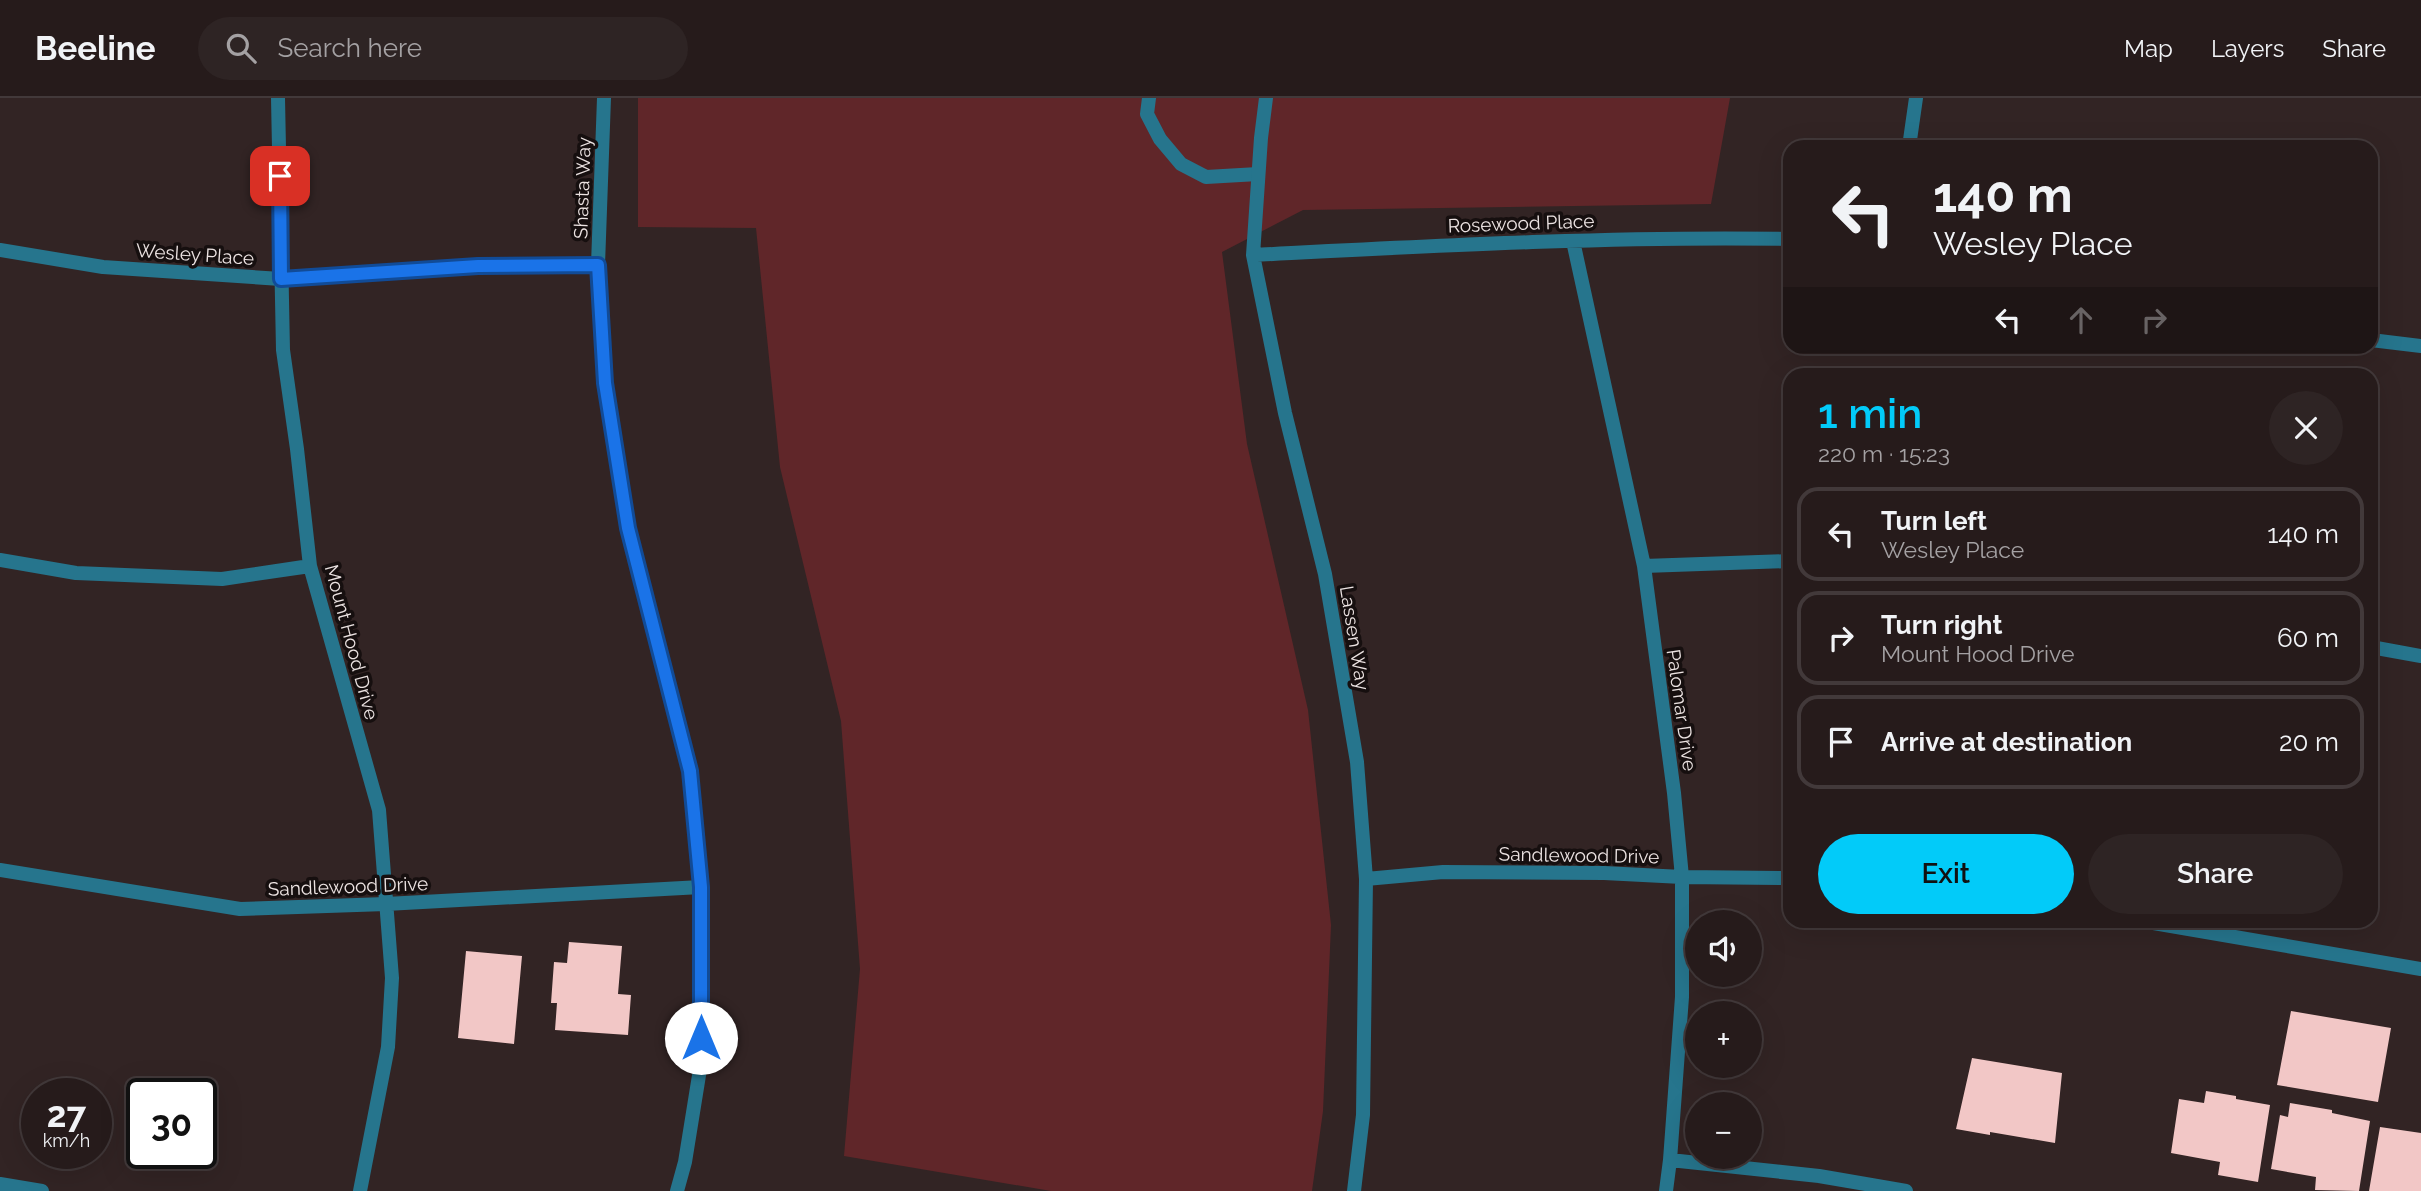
<!DOCTYPE html>
<html lang="en">
<head>
<meta charset="utf-8">
<style>
	body { margin:0; font-family:Raleway,sans-serif; background:#2e2424; color:#f1f3f6; height:100vh; display:flex; flex-direction:column; font-size:26px; white-space:nowrap }
	* { box-sizing:border-box; margin:0 }
	p { font-size:23px; color:#a4a1a3 }
	.icon { flex:none; width:38px; height:38px; fill:none; stroke:currentColor; stroke-width:2; stroke-linecap:round; stroke-linejoin:round }
	.map { position:relative; flex:1; overflow:hidden }
	.side { position:absolute; left:1783px; top:270px; width:595px; height:560px; display:flex; flex-direction:column; background:#261b1b; border-radius:21px; box-shadow:0 7px 28px #0002,0 0 0 2px #42393a }
	.side>* { flex:none }
	.banner { position:absolute; left:1783px; top:42px; width:595px; height:214px; border-radius:21px; box-shadow:0 7px 28px #0002,0 0 0 2px #42393a; background:#261b1b; color:#f1f3f6; overflow:hidden }
	.controls { position:absolute; left:1685px; top:812px; display:grid; gap:14px }
	.controls a { display:grid; place-items:center; width:77px; height:77px; border-radius:50%; background:#261b1b; box-shadow:0 7px 28px #0002,0 0 0 2px #42393a; font-size:35px }
	.speed { position:absolute; left:21px; top:980px; display:flex; gap:14px; font-size:35px; font-weight:700; text-align:center }
	.speed>* { display:grid; place-content:center; width:91px; height:91px; border-radius:50%; background:#261b1b; box-shadow:0 7px 28px #0002,0 0 0 2px #42393a; line-height:1 }
	.speed small { font-size:18px; font-weight:400 }
	.speed .limit { border:4px solid #111; border-radius:10px; background:#fff; color:#111 }
	.pin { position:absolute; display:grid; place-items:center; width:60px; height:60px; color:#fff; margin:-30px; border-radius:14px; box-shadow:0 4px 10px #0006 }
	.me { position:absolute; width:77px; margin:-38px; rotate:0deg; stroke-linejoin:round; filter:drop-shadow(0 0 5px #0008) }
	.turn { display:flex; align-items:center; gap:24px; height:147px; padding:0 35px; font-size:32px }
	.turn .icon { width:91px; height:91px; stroke-width:2.5 }
	.turn b { display:block; font-size:49px; line-height:60px }
	.lanes { display:flex; align-items:center; height:66px; padding:0 35px; background:#0003; justify-content:center; gap:35px; direction:ltr }
	.lanes .off { opacity:.35 }
	.round { display:grid; place-items:center; flex:none; width:74px; height:74px; border-radius:37px; background:#2e2424 }
	.overview { display:flex; align-items:center; justify-content:space-between; height:119px; padding:0 35px }
	h1 { font-size:42px; font-weight:600; line-height:52px; color:#02cbf9 }
	.primary-button { display:flex; gap:14px; margin-top:auto; padding:14px 35px }
	.primary-button a { flex:1; height:80px; border-radius:42px; background:#02cbf9; color:#111; font-size:28px; font-weight:600; line-height:80px; text-align:center }
	.primary-button a+a { background:#2e2424; color:#f1f3f6 }
	ul { padding:0; list-style:none }
	li { display:flex; align-items:center; gap:21px; height:94px; margin:0 14px 10px; padding:0 21px; border:4px solid #42393a; border-radius:21px }
	li div { flex:1 }
	li b { display:block; font-size:26px }
	li em { font-style:normal }
	header { display:flex; align-items:center; gap:42px; box-sizing:border-box; height:98px; padding:0 35px; background:#261b1b; border-bottom:2px solid #42393a }
	header strong { font-size:33px }
	nav { display:flex; gap:38px; margin-inline-start:auto; font-size:24px }
	.search { width:490px; height:63px; background:#2e2424; display:flex; align-items:center; gap:18px; box-sizing:border-box; padding:0 24px; border-radius:38px; color:#a4a1a3; font-size:26px }
	.map>svg:first-child { display:block }
	.green { fill:#602629 }
	.building { fill:#f2c7c6 }
	.lines { fill:none; stroke-linecap:round; stroke-linejoin:round }
	.service { stroke:#26758d; stroke-width:14 }
	.minor { stroke:#26758d; stroke-width:14 }
	.route-casing { stroke:#114b97; stroke-width:18 }
	.route { stroke:#1a73e8; stroke-width:12 }
	.labels { text-anchor:middle; stroke-width:7; stroke-linejoin:round; paint-order:stroke }
	.street-label { font-size:19px; fill:#ece3e2; stroke:#160f0f }
</style>
</head>
<body>
<header>
<strong>Beeline</strong>
<div class="search"><svg class="icon" aria-label="search" viewBox="0 0 24 24"><circle cx="10" cy="10" r="6"/><path d="M15 15l6 6"/></svg>Search here</div>
<nav><a>Map</a><a>Layers</a><a>Share</a></nav>
</header>
<div class="map">
<svg width="2421" height="1093" viewBox="0 0 2421 1093">
	<rect width="100%" height="100%" fill="#322424"/>
	<path class="green" d="M638,0H1730L1711,106L1303,112L1222,154L1247,346L1308,612L1331,827L1323,1013L1312,1093H1051L844,1058L860,871L841,623L780,369L756,130L638,129Z"/>
	<path class="building" d="M569,844L622,848L618,896L631,897L628,937L555,932L557,905H551L554,864L567,865Z
		M466,853L522,858L514,946L458,940Z
		M2291,913L2391,930L2378,1004L2277,987Z
		M1972,960L2062,975L2055,1045L1990,1034V1037L1956,1031Z
		M2206,993L2236,998V1001L2270,1007L2258,1084L2218,1077L2220,1064L2171,1055L2179,1001L2204,1005Z
		M2290,1005L2332,1012V1015L2370,1023L2359,1093L2315,1092L2316,1079L2271,1071L2280,1017L2288,1019Z
		M2380,1029L2421,1035V1093H2369Z"/>
	<g class="lines">
		<path class="service" d="M1149,0L1147,16L1160,41L1181,66L1206,79L1258,76"/>
		<path class="minor" d="M278,0L283,252L297,351L310,468L379,712L392,880L388,949L360,1093
			M604,0L598,167L605,285L628,430L690,673L701,789V965L685,1064L677,1093
			M1266,0L1261,40L1253,157L1285,315L1325,476L1357,664L1366,781L1363,1017L1354,1093
			M1909,49L1916,0
			M1573,143L1644,468L1674,695L1682,779V899L1670,1062L1666,1093
			M0,152L103,169L281,181L478,168L598,167
			M1253,157C1432,148 1611,138 1790,141
			M2371,242L2421,248
			M0,462L76,475L222,481L310,468
			M1644,468L1790,463
			M2371,549L2421,558
			M0,772L240,811L386,806L701,789
			M1366,781L1443,774L1604,775L1682,779L1790,780
			M2136,822L2421,871
			M1670,1062L1819,1078L1906,1093
			M0,1086L42,1093"/>
	</g>
	<g class="lines">
		<g class="route-casing">
			<path id="route" d="M280,78L281,181L478,168L598,167L605,285L628,430L690,673L701,789V940"/>
		</g>
		<use href="#route" class="route"/>
	</g>
	<g class="labels">
		<g class="street-label">
			<text transform="translate(582 90) rotate(-88)" y="7">Shasta Way</text>
			<text transform="translate(1521 125) rotate(-2)" y="7">Rosewood Place</text>
			<text transform="translate(195 156) rotate(4)" y="7">Wesley Place</text>
			<text transform="translate(1355 540) rotate(81)" y="7">Lassen Way</text>
			<text transform="translate(352 544) rotate(75)" y="7">Mount Hood Drive</text>
			<text transform="translate(1682 612) rotate(82)" y="7">Palomar Drive</text>
			<text transform="translate(1579 757) rotate(1)" y="7">Sandlewood Drive</text>
			<text transform="translate(348 788) rotate(-2)" y="7">Sandlewood Drive</text>
		</g>
	</g>
</svg>
<div class="controls">
<a><svg class="icon" aria-label="sound" viewBox="0 0 24 24"><path d="M4 9h4l5-4v14l-5-4H4zM17 9q2 3 0 6"/></svg></a>
<a>+</a>
<a>−</a>
</div>
<div class="speed"><div>27<small>km/h</small></div><div class="limit">30</div></div>
<div class="pin" style="left:280px;top:78px;background:#d93025"><svg class="icon" aria-label="arrive" viewBox="0 0 24 24"><path d="M6 21V4h12l-3 4 3 4H6"/></svg></div>
<svg class="me" style="left:701px;top:940px" viewBox="-20 -20 40 40"><circle r="19" fill="#fff"/><path d="M0-13L10 11 0 6-10 11z" fill="#1a73e8"/></svg>
<div class="banner">
<div class="turn"><svg class="icon" aria-label="left" viewBox="0 0 24 24"><path d="M17 20v-9H6M10 6l-5 5 5 5"/></svg><div><b>140 m</b>Wesley Place</div></div>
<div class="lanes"><svg class="icon" aria-label="left" viewBox="0 0 24 24"><path d="M17 20v-9H6M10 6l-5 5 5 5"/></svg><svg class="icon off" aria-label="ahead" viewBox="0 0 24 24"><path d="M12 20V5M6 11l6-6 6 6"/></svg><svg class="icon off" aria-label="right" viewBox="0 0 24 24"><path d="M7 20v-9h11M14 6l5 5-5 5"/></svg></div>
</div>
<section class="side">
<div class="overview"><div><h1>1 min</h1><p>220 m · 15:23</p></div><a class="round"><svg class="icon" aria-label="close" viewBox="0 0 24 24"><path d="M6 6l12 12M18 6L6 18"/></svg></a></div>
<ul>
<li><svg class="icon" aria-label="left" viewBox="0 0 24 24"><path d="M17 20v-9H6M10 6l-5 5 5 5"/></svg><div><b>Turn left</b><p>Wesley Place</p></div><em>140 m</em></li>
<li><svg class="icon" aria-label="right" viewBox="0 0 24 24"><path d="M7 20v-9h11M14 6l5 5-5 5"/></svg><div><b>Turn right</b><p>Mount Hood Drive</p></div><em>60 m</em></li>
<li><svg class="icon" aria-label="arrive" viewBox="0 0 24 24"><path d="M6 21V4h12l-3 4 3 4H6"/></svg><div><b>Arrive at destination</b></div><em>20 m</em></li>
</ul>
<div class="primary-button"><a>Exit</a><a>Share</a></div>
</section>
</div>
</body>
</html>
